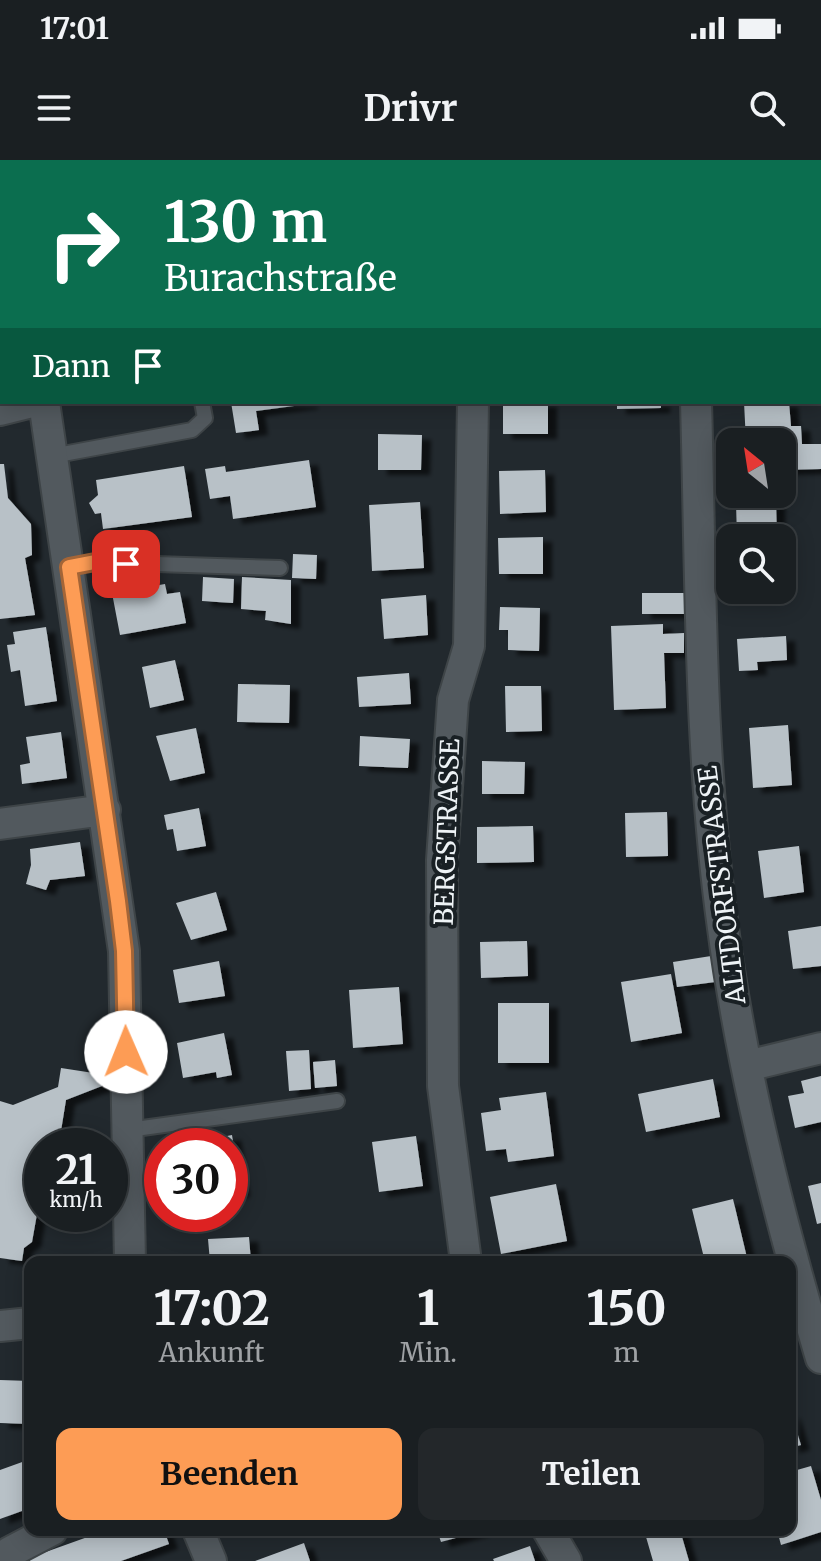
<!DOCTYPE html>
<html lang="de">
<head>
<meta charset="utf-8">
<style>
	body { margin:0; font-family:Merriweather,serif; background:#23272a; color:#f1f3f6; height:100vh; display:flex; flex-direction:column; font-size:30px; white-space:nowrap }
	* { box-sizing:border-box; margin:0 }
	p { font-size:26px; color:#9fa2a5 }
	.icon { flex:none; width:44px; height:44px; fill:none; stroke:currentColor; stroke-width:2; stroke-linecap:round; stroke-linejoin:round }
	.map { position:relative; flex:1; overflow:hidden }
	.sheet { position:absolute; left:24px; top:1096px; width:772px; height:280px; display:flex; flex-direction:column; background:#1a1f22; border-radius:16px; box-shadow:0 4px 20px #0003,0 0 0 2px #383d40 }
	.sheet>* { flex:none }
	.guide { position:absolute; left:0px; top:0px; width:822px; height:244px; box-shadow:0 4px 20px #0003,0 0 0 2px #383d40; background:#0b6e4f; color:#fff; overflow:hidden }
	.needle { width:52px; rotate:330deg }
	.tools { position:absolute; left:716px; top:268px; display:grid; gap:16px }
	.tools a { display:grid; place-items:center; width:80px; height:80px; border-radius:16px; background:#1a1f22; box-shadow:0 4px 20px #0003,0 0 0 2px #383d40; font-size:40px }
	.speed { position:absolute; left:24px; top:968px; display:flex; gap:16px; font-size:40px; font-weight:700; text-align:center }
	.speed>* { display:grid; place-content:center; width:104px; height:104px; border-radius:50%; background:#1a1f22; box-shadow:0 4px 20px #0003,0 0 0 2px #383d40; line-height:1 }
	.speed small { font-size:20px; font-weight:400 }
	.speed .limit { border:12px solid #d22; background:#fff; color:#111 }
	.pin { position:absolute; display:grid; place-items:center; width:68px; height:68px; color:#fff; margin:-34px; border-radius:16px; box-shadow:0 4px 12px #0006 }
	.me { position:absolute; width:88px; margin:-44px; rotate:359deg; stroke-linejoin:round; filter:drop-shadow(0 0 6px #0008) }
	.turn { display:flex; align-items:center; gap:28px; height:168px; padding:0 32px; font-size:36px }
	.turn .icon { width:104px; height:104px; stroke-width:2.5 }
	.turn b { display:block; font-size:56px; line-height:68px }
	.then { display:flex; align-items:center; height:76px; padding:0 32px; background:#0003; gap:16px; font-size:30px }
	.eta { display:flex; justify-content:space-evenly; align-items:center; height:136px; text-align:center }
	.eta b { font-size:48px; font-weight:700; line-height:56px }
	.cta { display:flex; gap:16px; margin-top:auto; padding:16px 32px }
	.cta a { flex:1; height:92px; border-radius:16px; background:#fd9c55; color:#111; font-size:32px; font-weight:700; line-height:92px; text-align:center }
	.cta a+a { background:#23272a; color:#f1f3f6 }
	.status { display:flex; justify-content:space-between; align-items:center; height:56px; padding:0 40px; background:#1a1f22; direction:ltr }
	.status svg { height:22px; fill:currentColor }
	header { display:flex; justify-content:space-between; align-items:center; height:104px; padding:0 32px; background:#1a1f22; font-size:36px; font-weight:700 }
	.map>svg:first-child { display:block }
	.building { fill:#b8c1c7; filter:url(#shadow) }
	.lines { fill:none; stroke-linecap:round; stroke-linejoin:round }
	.service-casing { stroke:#3e4447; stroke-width:18 }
	.minor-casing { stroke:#3e4447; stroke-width:34 }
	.service { stroke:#52595e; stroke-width:14 }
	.minor { stroke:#52595e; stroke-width:30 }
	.route-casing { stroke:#a46537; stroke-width:20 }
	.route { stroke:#fd9c55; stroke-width:14 }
	.labels { text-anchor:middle; stroke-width:8; stroke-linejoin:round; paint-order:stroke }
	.street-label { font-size:26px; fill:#eef3f6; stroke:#192024 }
</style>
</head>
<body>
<div class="status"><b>17:01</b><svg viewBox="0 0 49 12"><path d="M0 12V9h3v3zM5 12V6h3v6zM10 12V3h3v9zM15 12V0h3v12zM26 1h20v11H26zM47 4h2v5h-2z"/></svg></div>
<header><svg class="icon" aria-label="menu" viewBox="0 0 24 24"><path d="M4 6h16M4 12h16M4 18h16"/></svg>Drivr<svg class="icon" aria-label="search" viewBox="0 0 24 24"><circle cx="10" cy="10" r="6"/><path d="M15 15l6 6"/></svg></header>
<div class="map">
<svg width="821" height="1401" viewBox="0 0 821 1401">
	<defs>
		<filter id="shadow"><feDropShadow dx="9" dy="5" stdDeviation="2" flood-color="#0009"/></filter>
	</defs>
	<rect width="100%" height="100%" fill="#22292e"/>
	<path class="building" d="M231,242H309V244L256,251L259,270L236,273Z
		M503,242H548V274H503Z
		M617,242H661V248L617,249Z
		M744,242H789L791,266H801L802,284H821V309L782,310V282H746Z
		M378,274L422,275L421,310H378Z
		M309,300L316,347L233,359L230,336L210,339L205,309L225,306L226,312Z
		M0,304H4L8,338L31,364L32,395L25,398L35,455L0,459Z
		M184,306L192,357L103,369L101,353L95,354L89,343L98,335L96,320Z
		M545,310L546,352L500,354L499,311Z
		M776,341L777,378H737L736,343Z
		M420,342L424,408L372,411L369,345Z
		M543,377V414H499L498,378Z
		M293,394L317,395L316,419L292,418Z
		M203,417L234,419L233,443L202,441Z
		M242,417L291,420V464L265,460L266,451L241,449Z
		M165,424L167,434L180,432L186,463L120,475L112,433Z
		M642,433H684L685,454H642Z
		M426,435L428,475L384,479L381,439Z
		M500,447L540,448L539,491L508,490V470H499Z
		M663,464V474L684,473V493H664L666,548L614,550L611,466Z
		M46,467L57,541L25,546L20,510L11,512L7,485L15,484L13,472Z
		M786,476L787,500L757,502L758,510L739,511L737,479Z
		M175,500L184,540L150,548L142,507Z
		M409,513L411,544L359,547L357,517Z
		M238,524L290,525L289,563L237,562Z
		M505,526H541L542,571L506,572Z
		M788,565L792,625L753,628L749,568Z
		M196,568L205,613L170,621L156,576Z
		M61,572L67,618L22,624L20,605L30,603L26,577Z
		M360,576L410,579L408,608L359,606Z
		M482,601L525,602L524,634H482Z
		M199,648L206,686L177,691L173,669L167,670L164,655Z
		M667,652L668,696L626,697L625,653Z
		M533,666L534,702L477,703V667Z
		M80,682L85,716L50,720L46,730L26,724L31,705L30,689Z
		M799,686L804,732L764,738L758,691Z
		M216,732L227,770L191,780L176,743Z
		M821,766V806L793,809L788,771Z
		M527,781L528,816L481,818L480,782Z
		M711,796L715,822L677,827L673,802Z
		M219,801L225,836L179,843L173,810Z
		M671,814L682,873L631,882L621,822Z
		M399,827L403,884L353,888L349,830Z
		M498,843H549V903H498Z
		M224,873L232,915L217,918L216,912L183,918L177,883Z
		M309,890L311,929L289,931L286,891Z
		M335,900L337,926L315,928L313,902Z
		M61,908L100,914L102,926L66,940L60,977L50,976L49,986H42V1026L32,1082L24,1088L22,1101L0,1098V941L13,945L58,927Z
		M821,916V962L795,968L788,936L804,933L801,921Z
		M713,919L720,957L646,972L638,934Z
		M546,932L554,996L508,1002L506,989L486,991L481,953L501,950L499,938Z
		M232,975L241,1032L230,1034V986H197V982Z
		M416,976L423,1026L379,1032L372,982Z
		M821,1023V1063L817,1064L808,1026Z
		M556,1024L567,1081L501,1094L490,1037Z
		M733,1039L748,1102H705L692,1049Z
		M249,1077L251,1102H210L208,1079Z
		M0,1220L30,1221V1264L0,1263Z
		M791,1253L801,1285L790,1288V1254Z
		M25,1301L30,1314V1348L0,1359V1310Z
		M811,1306L821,1340V1372L781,1385L777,1370H790V1312Z
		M107,1370H164L169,1384L121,1401H30L29,1398Z
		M437,1370H481V1371L441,1382Z
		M644,1370H680L689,1401H653Z
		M304,1383L310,1401H255Z
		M530,1386L535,1401H494L493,1399Z"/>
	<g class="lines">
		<g class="service-casing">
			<path id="service" d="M52,296L192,270L205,258L202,242
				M69,407L95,402L280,408
				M128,970L337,941"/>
		</g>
		<g class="minor-casing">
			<path id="minor" d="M333,0L339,2
				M671,0V2
				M0,44L2,52
				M820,202L821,203
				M44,242L124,791L130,1102
				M696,242C701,417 699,594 723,768C742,913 779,1058 821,1198
				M0,250L32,242
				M0,664L105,650
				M747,906L821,888
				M466,1102L443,926L442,700L453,540L469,486L473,242
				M0,1166L30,1163
				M198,1370L211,1401
				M548,1370L566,1401
				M10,1401V1392L52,1370"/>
		</g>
		<use href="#service" class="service"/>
		<use href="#minor" class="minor"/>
	</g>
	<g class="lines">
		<g class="route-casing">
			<path id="route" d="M126,892L124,791L118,741L69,407L95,402L126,404"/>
		</g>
		<use href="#route" class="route"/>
	</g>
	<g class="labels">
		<g class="street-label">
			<text transform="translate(447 672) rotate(-88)" y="9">BERGSTRASSE</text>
			<text transform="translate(722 725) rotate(-97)" y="9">ALTDORFSTRASSE</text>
		</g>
	</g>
</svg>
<div class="tools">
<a><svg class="needle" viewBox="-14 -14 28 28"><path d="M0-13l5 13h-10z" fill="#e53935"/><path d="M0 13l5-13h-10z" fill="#9fa2a5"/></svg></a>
<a><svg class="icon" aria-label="search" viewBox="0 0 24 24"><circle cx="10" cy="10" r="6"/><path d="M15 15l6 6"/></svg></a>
</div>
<div class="speed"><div>21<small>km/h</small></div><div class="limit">30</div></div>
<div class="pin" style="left:126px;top:404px;background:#d93025"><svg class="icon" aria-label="arrive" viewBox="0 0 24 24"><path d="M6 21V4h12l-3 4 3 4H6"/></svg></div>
<svg class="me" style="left:126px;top:892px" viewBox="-20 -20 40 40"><circle r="19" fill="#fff"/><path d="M0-13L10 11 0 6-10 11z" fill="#fd9c55"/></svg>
<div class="guide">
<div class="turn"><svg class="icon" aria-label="right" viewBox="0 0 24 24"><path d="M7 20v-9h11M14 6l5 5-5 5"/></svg><div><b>130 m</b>Burachstraße</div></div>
<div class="then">Dann<svg class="icon" aria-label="arrive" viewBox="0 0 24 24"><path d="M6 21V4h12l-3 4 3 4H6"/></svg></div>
</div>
<section class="sheet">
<div class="eta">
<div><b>17:02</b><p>Ankunft</p></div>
<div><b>1</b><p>Min.</p></div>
<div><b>150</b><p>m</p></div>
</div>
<div class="cta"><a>Beenden</a><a>Teilen</a></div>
</section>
</div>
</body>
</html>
